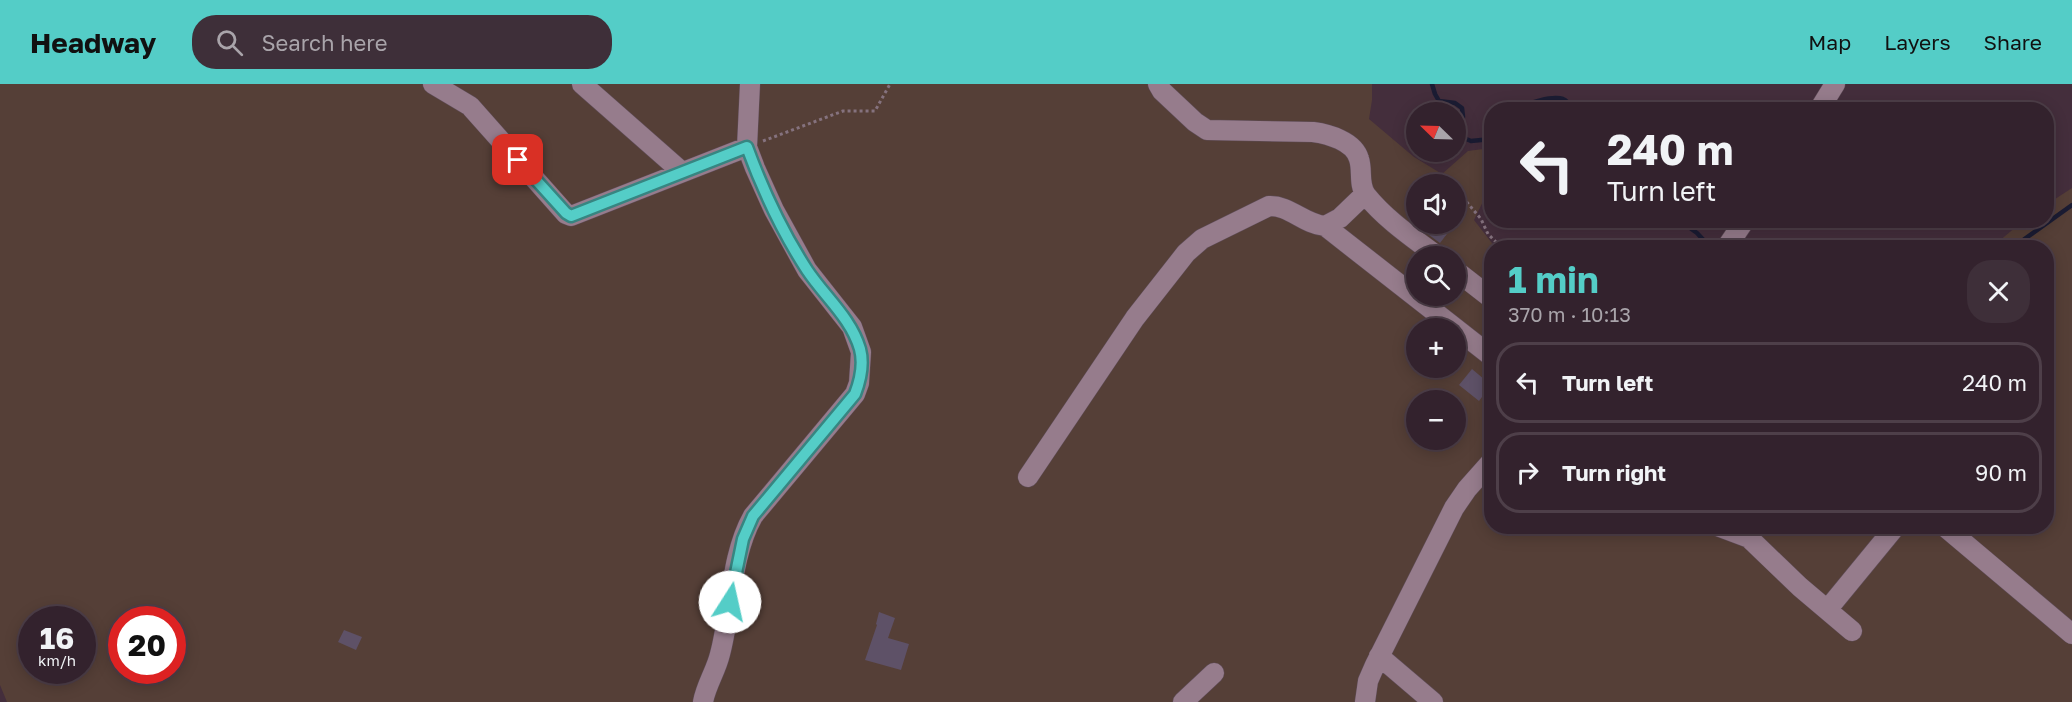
<!DOCTYPE html>
<html lang="en">
<head>
<meta charset="utf-8">
<style>
	body { margin:0; font-family:"Golos Text",sans-serif; background:#3e2f39; color:#f1f3f6; height:100vh; display:flex; flex-direction:column; font-size:22px; white-space:nowrap }
	* { box-sizing:border-box; margin:0 }
	p { font-size:20px; color:#a9a4aa }
	.icon { flex:none; width:33px; height:33px; fill:none; stroke:currentColor; stroke-width:2; stroke-linecap:round; stroke-linejoin:round }
	.map { position:relative; flex:1; overflow:hidden }
	.side { position:absolute; left:1484px; top:156px; width:570px; height:294px; display:flex; flex-direction:column; background:#33222d; border-radius:24px; box-shadow:0 3px 15px #0003,0 0 0 2px #4e3f49 }
	.side>* { flex:none }
	.top-card { position:absolute; left:1484px; top:18px; width:570px; height:126px; border-radius:24px; box-shadow:0 3px 15px #0003,0 0 0 2px #4e3f49; background:#33222d; color:#f1f3f6; overflow:hidden }
	.needle { width:39px; rotate:293deg }
	.fabs { position:absolute; left:1406px; top:18px; display:grid; gap:12px }
	.fabs a { display:grid; place-items:center; width:60px; height:60px; border-radius:50%; background:#33222d; box-shadow:0 3px 15px #0003,0 0 0 2px #4e3f49; font-size:30px }
	.speed { position:absolute; left:18px; top:522px; display:flex; gap:12px; font-size:30px; font-weight:700; text-align:center }
	.speed>* { display:grid; place-content:center; width:78px; height:78px; border-radius:50%; background:#33222d; box-shadow:0 3px 15px #0003,0 0 0 2px #4e3f49; line-height:1 }
	.speed small { font-size:15px; font-weight:400 }
	.speed .limit { border:9px solid #d22; background:#fff; color:#111 }
	.pin { position:absolute; display:grid; place-items:center; width:51px; height:51px; color:#fff; margin:-26px; border-radius:12px; box-shadow:0 3px 9px #0006 }
	.me { position:absolute; width:66px; margin:-33px; rotate:10deg; stroke-linejoin:round; filter:drop-shadow(0 0 4px #0008) }
	.turn { display:flex; align-items:center; gap:21px; height:126px; padding:0 24px; font-size:27px }
	.turn .icon { width:78px; height:78px; stroke-width:2.5 }
	.turn b { display:block; font-size:42px; line-height:51px }
	.round { display:grid; place-items:center; flex:none; width:63px; height:63px; border-radius:24px; background:#3e2f39 }
	.summary { display:flex; align-items:center; justify-content:space-between; height:102px; padding:0 24px }
	h1 { font-size:36px; font-weight:700; line-height:45px; color:#54cdc7 }
	ul { padding:0; list-style:none }
	li { display:flex; align-items:center; gap:18px; height:81px; margin:0 12px 9px; padding:0 12px; border:3px solid #4e3f49; border-radius:24px }
	li div { flex:1 }
	li b { display:block; font-size:22px }
	li em { font-style:normal }
	header { display:flex; align-items:center; gap:36px; box-sizing:border-box; height:84px; padding:0 30px; background:#54cdc7; color:#111 }
	header strong { font-size:28px }
	nav { display:flex; gap:33px; margin-inline-start:auto; font-size:21px }
	.search { width:420px; height:54px; background:#3e2f39; display:flex; align-items:center; gap:15px; box-sizing:border-box; padding:0 21px; border-radius:24px; color:#a9a4aa; font-size:22px }
	.map>svg:first-child { display:block }
	.green { fill:#553f37; fill-rule:evenodd }
	.lines { fill:none; stroke-linecap:round; stroke-linejoin:round }
	.stream { stroke:#1b1c33; stroke-width:4.5 }
	.building { fill:#5e5167 }
	.minor-casing { stroke:#5e4c57; stroke-width:21 }
	.path { stroke:#85727e; stroke-width:3; stroke-dasharray:3 3; stroke-linecap:butt }
	.minor { stroke:#967c8c; stroke-width:20 }
	.route-casing { stroke:#378581; stroke-width:15 }
	.route { stroke:#54cdc7; stroke-width:10 }
</style>
</head>
<body>
<header>
<strong>Headway</strong>
<div class="search"><svg class="icon" aria-label="search" viewBox="0 0 24 24"><circle cx="10" cy="10" r="6"/><path d="M15 15l6 6"/></svg>Search here</div>
<nav><a>Map</a><a>Layers</a><a>Share</a></nav>
</header>
<div class="map">
<svg width="2072" height="618" viewBox="0 0 2072 618">
	<rect width="100%" height="100%" fill="#442e3c"/>
	<path class="green" d="M0,0H1372V16L1369,35L1414,73L1442,90L1468,67L1491,64V101L1474,136L1495,163L1491,164V442H2046V164L1992,163L2023,137L2046,136V121L2072,104V618H7L0,601ZM1416,100H1455V140H1416ZM1416,172H1455V212H1416ZM1416,244H1455V284H1416ZM1416,316H1455V356H1416ZM32,536H82V586H32ZM122,536H172V586H122Z"/>
	<g class="lines">
		<path class="stream" d="M1432,0L1435,10L1439,17L1455,19L1462,24L1463,33L1456,45L1459,52L1471,57L1491,55
			M1520,26C1526,18 1553,12 1563,15C1568,17 1571,22 1574,26
			M1679,136L1697,149L1711,164
			M2012,164L2072,121"/>
	</g>
	<path class="building" d="M1414,140H1442L1450,146L1440,159Z
		M1472,285L1491,301L1479,317L1459,301Z
		M879,528L895,534L888,554L909,560L901,586L865,576L877,541L876,540Z
		M344,546L362,553L356,566L338,558Z"/>
	<g class="lines">
		<g class="minor-casing">
			<path id="minor" d="M433,0L470,22L566,130L571,132L747,63
				M582,0L682,88
				M1158,0L1162,7L1195,38L1207,46L1313,48C1328,50 1354,57 1359,75C1363,87 1358,100 1366,111C1385,135 1413,154 1437,172
				M1819,26L1835,0
				M1325,142L1491,272
				M1726,164L1745,136
				M1455,186L1491,214
				M1028,393L1135,234L1186,169L1202,155L1269,122C1289,121 1304,140 1325,142L1340,134L1365,110
				M1717,442L1749,454L1800,503L1852,547
				M1944,442L2072,550
				M1827,526L1896,442
				M1379,572L1433,618
				M703,618C706,601 716,587 720,570C732,525 730,473 753,432L855,310L859,299L861,268L852,243L807,186L774,126L755,84L747,63L750,0
				M1183,618L1214,589
				M1365,618L1368,597L1375,581L1454,424L1467,405L1491,378"/>
		</g>
		<path class="path" d="M763,57L843,27H875L890,0
			M1455,104L1481,135L1488,150L1502,164"/>
		<use href="#minor" class="minor"/>
	</g>
	<g class="lines">
		<g class="route-casing">
			<path id="route" d="M518,76L566,129L571,132L747,63C762,104 783,149 807,186C825,213 851,234 860,265C864,280 860,297 855,310L753,432L743,455L730,518"/>
		</g>
		<use href="#route" class="route"/>
	</g>
</svg>
<div class="fabs">
<a><svg class="needle" viewBox="-14 -14 28 28"><path d="M0-13l5 13h-10z" fill="#e53935"/><path d="M0 13l5-13h-10z" fill="#a9a4aa"/></svg></a>
<a><svg class="icon" aria-label="sound" viewBox="0 0 24 24"><path d="M4 9h4l5-4v14l-5-4H4zM17 9q2 3 0 6"/></svg></a>
<a><svg class="icon" aria-label="search" viewBox="0 0 24 24"><circle cx="10" cy="10" r="6"/><path d="M15 15l6 6"/></svg></a>
<a>+</a>
<a>−</a>
</div>
<div class="speed"><div>16<small>km/h</small></div><div class="limit">20</div></div>
<div class="pin" style="left:518px;top:76px;background:#d93025"><svg class="icon" aria-label="arrive" viewBox="0 0 24 24"><path d="M6 21V4h12l-3 4 3 4H6"/></svg></div>
<svg class="me" style="left:730px;top:518px" viewBox="-20 -20 40 40"><circle r="19" fill="#fff"/><path d="M0-13L10 11 0 6-10 11z" fill="#54cdc7"/></svg>
<div class="top-card">
<div class="turn"><svg class="icon" aria-label="left" viewBox="0 0 24 24"><path d="M17 20v-9H6M10 6l-5 5 5 5"/></svg><div><b>240 m</b>Turn left</div></div>
</div>
<section class="side">
<div class="summary"><div><h1>1 min</h1><p>370 m · 10:13</p></div><a class="round"><svg class="icon" aria-label="close" viewBox="0 0 24 24"><path d="M6 6l12 12M18 6L6 18"/></svg></a></div>
<ul>
<li><svg class="icon" aria-label="left" viewBox="0 0 24 24"><path d="M17 20v-9H6M10 6l-5 5 5 5"/></svg><div><b>Turn left</b></div><em>240 m</em></li>
<li><svg class="icon" aria-label="right" viewBox="0 0 24 24"><path d="M7 20v-9h11M14 6l5 5-5 5"/></svg><div><b>Turn right</b></div><em>90 m</em></li>
</ul>
</section>
</div>
</body>
</html>
